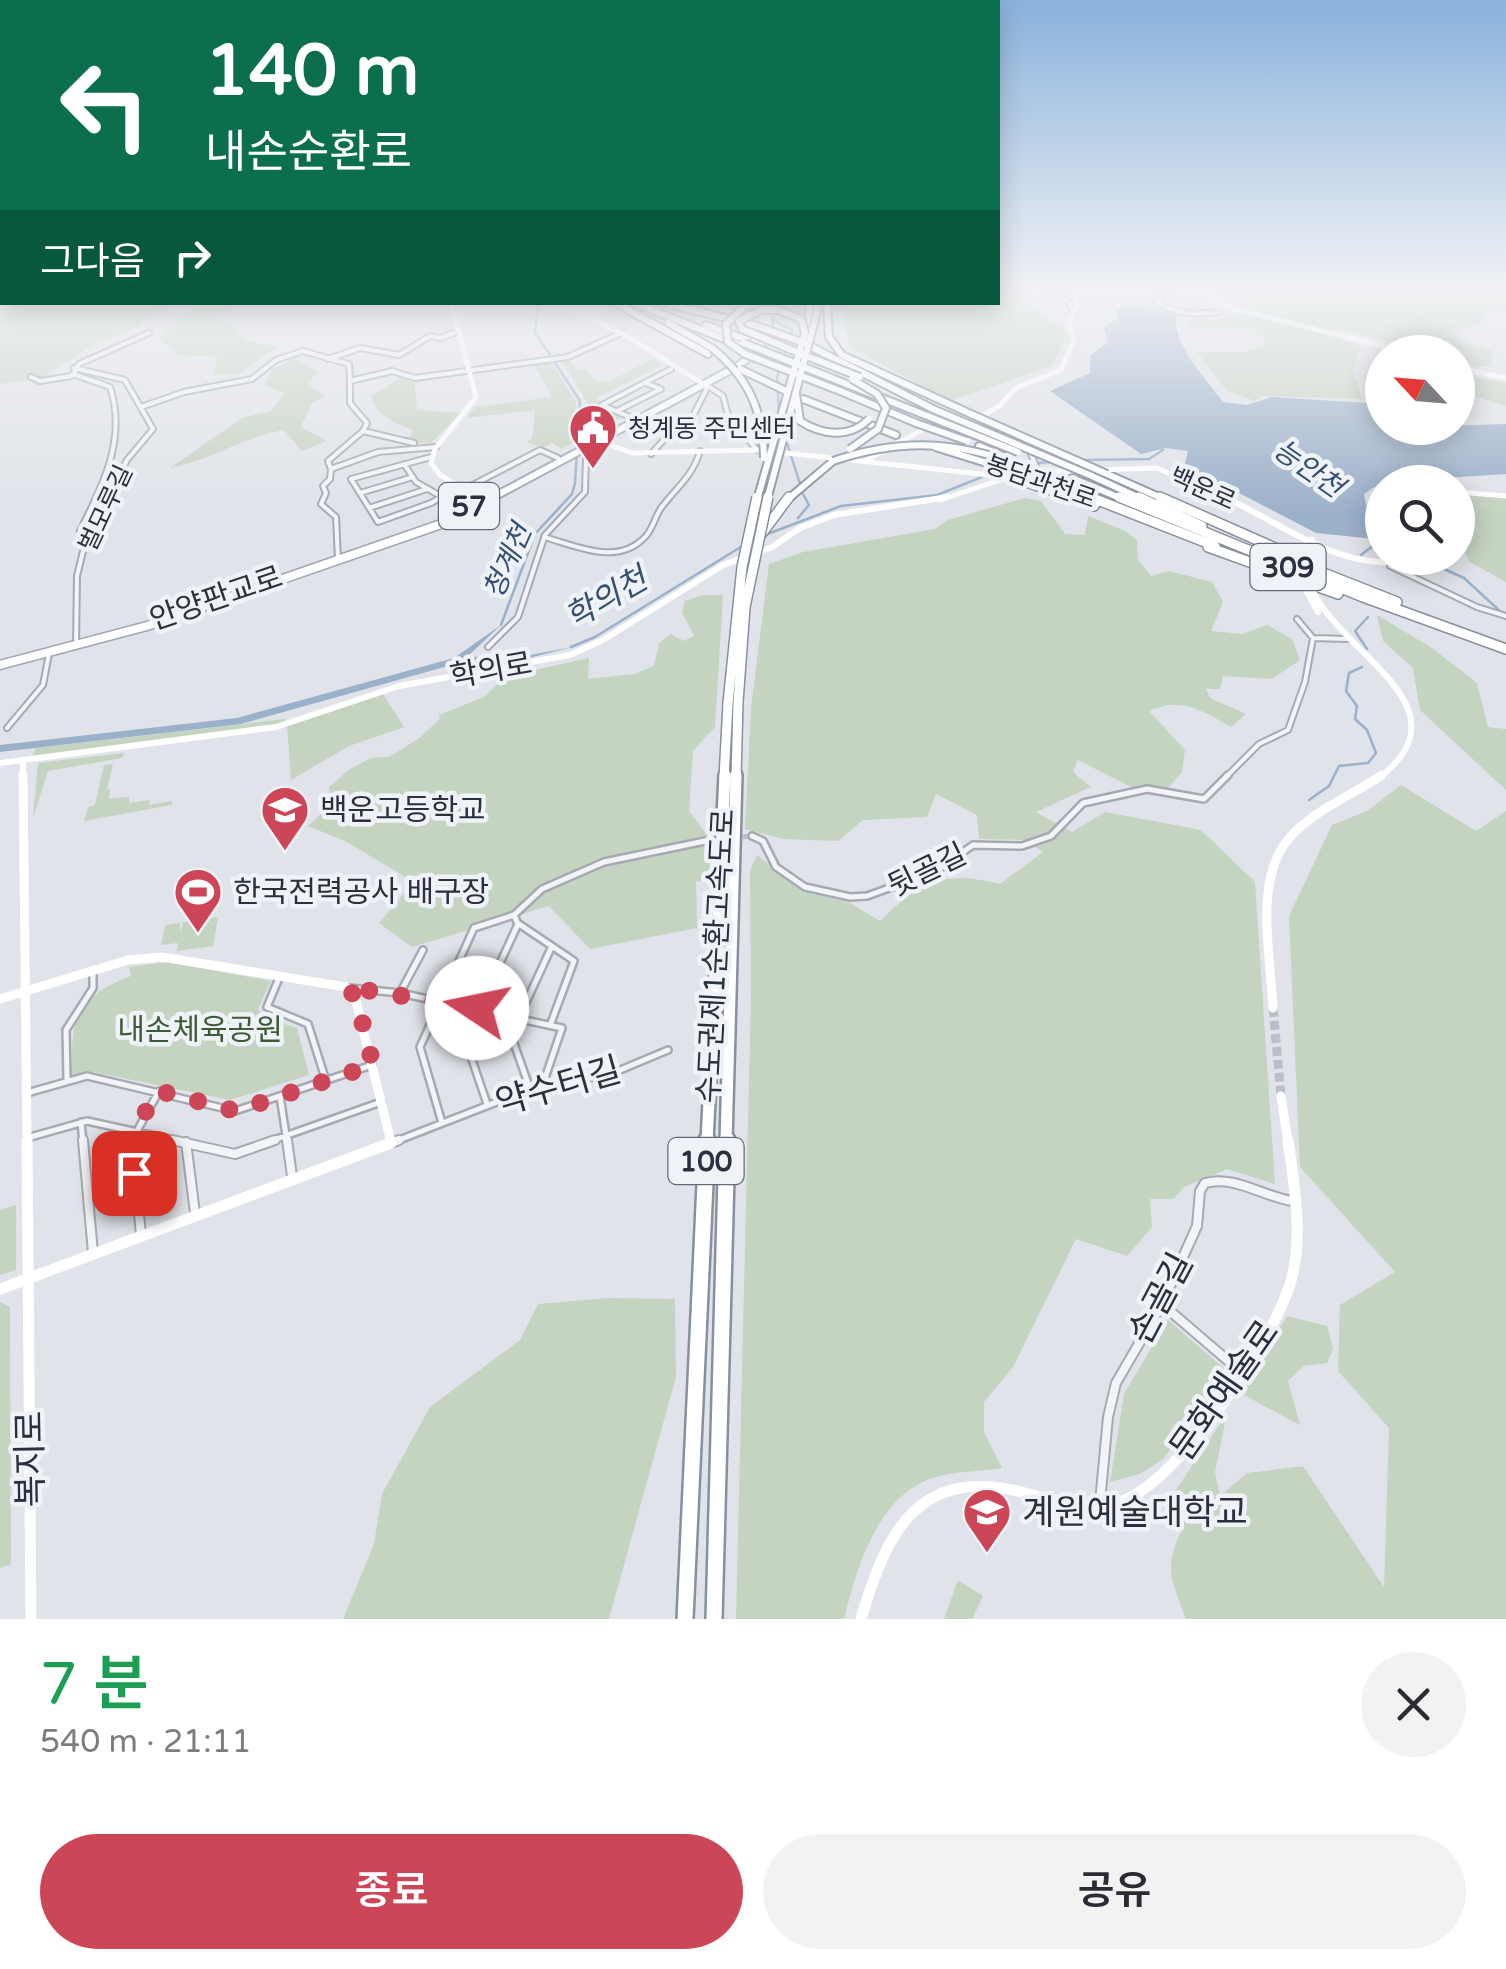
<!DOCTYPE html>
<html lang="ko">
<head>
<meta charset="utf-8">
<style>
	body { margin:0; font-family:"Varela Round","Noto Sans KR",sans-serif; background:#f2f2f3; color:#2b2b33; height:100vh; display:flex; flex-direction:column; font-size:38px; white-space:nowrap }
	* { box-sizing:border-box; margin:0 }
	p { font-size:32px; color:#7c7c81 }
	.icon { flex:none; width:55px; height:55px; fill:none; stroke:currentColor; stroke-width:2; stroke-linecap:round; stroke-linejoin:round }
	.map { position:relative; height:1619px; overflow:hidden }
	.panel { display:flex; flex-direction:column; background:#fff; flex:1 }
	.panel>* { flex:none }
	.banner { position:absolute; left:0px; top:0px; width:1000px; height:305px; box-shadow:0 5px 25px #0003; background:#0b6e4f; color:#fff; overflow:hidden }
	.needle { width:65px; rotate:296deg }
	.buttons { position:absolute; left:1365px; top:335px; display:grid; gap:20px }
	.buttons a { display:grid; place-items:center; width:110px; height:110px; border-radius:50%; background:#fff; box-shadow:0 5px 25px #0003; font-size:50px }
	.pin { position:absolute; display:grid; place-items:center; width:85px; height:85px; color:#fff; margin:-42px; border-radius:20px; box-shadow:0 5px 15px #0006 }
	.me { position:absolute; width:110px; margin:-55px; rotate:281deg; stroke-linejoin:round; filter:drop-shadow(0 0 8px #0008) }
	.turn { display:flex; align-items:center; gap:35px; height:210px; padding:0 40px; font-size:45px }
	.turn .icon { width:130px; height:130px; stroke-width:2.5 }
	.turn b { display:block; font-size:70px; line-height:85px }
	.then { display:flex; align-items:center; height:95px; padding:0 40px; background:#0003; gap:20px; font-size:38px }
	.round { display:grid; place-items:center; flex:none; width:105px; height:105px; border-radius:52px; background:#f2f2f3 }
	.headline { display:flex; align-items:center; justify-content:space-between; height:170px; padding:0 40px }
	h1 { font-size:60px; font-weight:600; line-height:75px; color:#1e9e55 }
	.primary-button { display:flex; gap:20px; margin-top:auto; padding:20px 40px }
	.primary-button a { flex:1; height:115px; border-radius:60px; background:#cd4658; color:#fff; font-size:40px; font-weight:600; line-height:115px; text-align:center }
	.primary-button a+a { background:#f2f2f3; color:#2b2b33 }
	.map>svg:first-child { display:block }
	.green { fill:#c5d3c1 }
	.water { fill:#9bb0c9 }
	.lines { fill:none; stroke-linecap:round; stroke-linejoin:round }
	.stream { stroke:#9bb0c9; stroke-width:2.5 }
	.street-tunnel { stroke:#bbbfc7; stroke-width:5; stroke-dasharray:5 2.5; stroke-linecap:butt }
	.secondary-tunnel { stroke:#bbbfc7; stroke-width:9; stroke-dasharray:9 4; stroke-linecap:butt }
	.street-far2-casing { stroke:#a5aab3; stroke-width:8 }
	.street-far1-casing { stroke:#a5aab3; stroke-width:10 }
	.street-casing { stroke:#a5aab3; stroke-width:12 }
	.primary-far1-casing { stroke:#9fa7b4; stroke-width:10 }
	.primary-casing { stroke:#9fa7b4; stroke-width:11 }
	.highway-far3-casing { stroke:#87909f; stroke-width:10 }
	.highway-far2-casing { stroke:#87909f; stroke-width:12 }
	.highway-far1-casing { stroke:#87909f; stroke-width:16 }
	.highway-casing { stroke:#87909f; stroke-width:20 }
	.street-far2 { stroke:#f3f4f7; stroke-width:4 }
	.street-far1 { stroke:#f3f4f7; stroke-width:5 }
	.street { stroke:#f3f4f7; stroke-width:8 }
	.secondary-far3 { stroke:#fff; stroke-width:5 }
	.secondary-far2 { stroke:#fff; stroke-width:6 }
	.secondary-far1 { stroke:#fff; stroke-width:9 }
	.secondary { stroke:#fff; stroke-width:11 }
	.primary-far1 { stroke:#fff; stroke-width:6 }
	.primary { stroke:#fff; stroke-width:8 }
	.highway-far3 { stroke:#fff; stroke-width:6 }
	.highway-far2 { stroke:#fff; stroke-width:9 }
	.highway-far1 { stroke:#fff; stroke-width:11 }
	.highway { stroke:#fff; stroke-width:15 }
	.highway-bridge-far1-casing { stroke:#87909f; stroke-width:10; stroke-linecap:butt }
	.highway-bridge-casing { stroke:#87909f; stroke-width:12; stroke-linecap:butt }
	.highway-bridge-far1 { stroke:#fff; stroke-width:6 }
	.highway-bridge { stroke:#fff; stroke-width:9 }
	.route { stroke:#cd4658; stroke-width:18; stroke-dasharray:0 32.4 }
	.labels { text-anchor:middle; stroke-width:9; stroke-linejoin:round; paint-order:stroke }
	.far-poi-label { font-size:25px; fill:#293140; stroke:#eff2f6; text-anchor:start }
	.far-street-label { font-size:25px; fill:#293140; stroke:#eff2f6 }
	.far-water-label { font-size:28px; font-style:italic; fill:#334f74; stroke:#eff2f6 }
	.shield { fill:#eff2f6; stroke:#646b77; stroke-width:2.5 }
	.shield-label { font-size:28px; font-weight:bold; fill:#293140 }
	.street-label { font-size:30px; fill:#293140; stroke:#eff2f6 }
	.poi-label { font-size:30px; fill:#293140; stroke:#eff2f6; text-anchor:start }
	.park-label { font-size:30px; fill:#3d5c36; stroke:#eff2f6 }
	.water-label { font-size:32px; font-style:italic; fill:#334f74; stroke:#eff2f6 }
	.near-street-label { font-size:35px; fill:#293140; stroke:#eff2f6 }
	.near-poi-label { font-size:35px; fill:#293140; stroke:#eff2f6; text-anchor:start }
</style>
</head>
<body>
<div class="map">
<svg width="1506" height="1619" viewBox="0 0 1506 1619">
	<rect width="100%" height="100%" fill="#e0e3e9"/>
	<path class="green" d="M0,287L2,302L166,303L136,328L91,346L43,377L0,384Z
		M998,287H1024L1022,296L1067,333L1052,366L950,401L850,347L840,303L998,302Z
		M1205,287H1506V311H1484L1481,324L1453,334L1467,344L1493,351L1491,366L1477,367L1458,360V352H1433L1337,329L1326,334L1361,346L1353,370L1362,399L1262,396L1255,401L1227,391L1197,352H1243L1265,347L1262,336L1250,328L1195,329L1186,320L1222,321L1239,314L1238,302Z
		M201,303H238L212,318L231,324L249,342L278,346L238,375H214L218,357L179,355L159,338Z
		M295,358L318,372L307,384L326,397L312,402L301,427L327,441L302,451L284,430C243,437 211,460 170,468L242,418L271,411L285,393L265,385L271,370Z
		M654,358L662,366L596,398L603,402L599,406L621,418L585,437L587,402L561,360L569,359L577,370L586,369L595,381L608,382Z
		M551,362L576,402L573,443L562,449L552,443L542,448L526,442L532,439L535,410L467,418L475,407L552,397L534,364Z
		M403,374L414,379L417,410L461,413L430,444L409,441L413,430C394,423 376,416 371,394L384,390Z
		M1458,374L1506,383V406L1463,393L1458,387Z
		M1458,493L1506,498V582L1470,562L1463,549L1458,548Z
		M1025,498L1041,501L1065,534L1085,535L1088,516L1125,531L1137,540L1138,560L1151,576L1169,571L1212,582L1223,602L1211,631L1242,634L1267,625L1292,639L1300,660L1272,679L1223,676L1220,689H1206L1210,698L1246,714L1231,727C1201,710 1182,696 1149,711L1185,750L1182,772L1168,788L1131,787L1078,760L1073,772L1091,787L1036,812L1072,832L1105,812L1201,830L1255,882L1275,1184L1227,1169L1184,1187L1174,1199H1150L1152,1227L1127,1256L1076,1239L1013,1367L984,1402V1432L1002,1468C979,1472 946,1471 925,1481C875,1503 856,1571 844,1619H736L751,998L750,871L757,855L803,892L850,903L880,921C921,881 942,870 1000,884L1043,852L1024,840L979,839L977,815L936,794L927,817L863,820L838,841L783,839L745,829L751,708L769,564L803,552L935,529L948,520Z
		M702,595H723L715,727L693,751L689,811L711,840L710,879L696,882L697,928L590,949L549,906L412,947L379,923L414,882L345,841L308,826L330,806L329,787L350,769L371,758L389,757L418,739L440,719L439,715L484,697L504,677L589,658L588,679L634,674L654,666L659,643L671,634L683,641L694,636L682,612L685,601Z
		M1377,615L1432,648L1477,683L1488,727L1506,729V790L1420,710L1413,668L1383,641Z
		M383,694L404,727L349,746L291,780L287,726Z
		M285,719V723L32,757L36,748Z
		M124,753L122,758L48,771L33,818L38,763Z
		M113,764L107,789H110L109,799L129,797V803L150,800L149,805L172,801V805L84,821L88,807L95,805L104,765Z
		M1401,785L1476,831L1506,811V1619H1186C1171,1577 1163,1569 1183,1527L1172,1496L1227,1413L1215,1472L1220,1496L1247,1473L1303,1466L1384,1587L1389,1428L1338,1371L1340,1305L1395,1272L1300,1167L1289,916L1332,825L1367,811Z
		M218,917L213,946L177,951L178,943L161,945L165,925L180,923V934L183,922Z
		M168,962L271,981L258,1009L266,1018L297,1028L309,1075L230,1100L93,1072L72,1075C71,1018 74,998 131,976L129,967Z
		M16,1205V1270L0,1275V1210Z
		M608,1298L675,1299L676,1377L609,1619H343L374,1544L382,1494L430,1407L520,1340L538,1304Z
		M0,1302L10,1307L11,1564L0,1568Z
		M1287,1316L1327,1326L1333,1349L1327,1363L1303,1366L1288,1381L1300,1425L1244,1395V1385Z
		M1168,1320L1228,1372L1163,1459L1140,1474L1110,1482L1124,1394Z
		M958,1580L983,1596L972,1619H944Z"/>
	<path class="water" d="M1130,304L1177,314C1170,344 1207,379 1223,402L1247,405L1272,397L1382,404V428L1506,424V474L1382,482L1364,494L1366,505L1382,521V534L1375,539L1316,533L1239,493L1204,484L1185,464L1188,451L1166,448L1141,454L1050,391L1090,373V356L1108,342L1104,328L1119,317L1115,311Z
		M501,625L467,657L525,656L572,647L525,659L455,664L241,724L0,752V745L237,718L454,658Z"/>
	<g class="lines">
		<path class="stream" d="M1152,312L1153,299L1165,287
			M771,319L792,330L777,377L779,413
			M786,440L800,484
			M1082,460L1149,459L1163,450
			M1027,464L1049,462
			M798,518L809,505L802,492
			M765,535L841,506L937,495L982,477
			M1361,555L1378,542
			M1426,561L1464,578L1502,613
			M501,625L535,534L572,494L575,483L580,401L535,332L538,302
			M571,647L595,637L744,545
			M1367,649L1355,631L1368,617
			M1309,800L1329,786L1339,766L1368,763L1376,753L1367,730L1355,719L1357,706L1346,691L1349,673L1362,667"/>
		<path class="street-tunnel" d="M705,841L752,836"/>
		<path class="secondary-tunnel" d="M1273,1008L1281,1096"/>
		<g class="street-far2-casing">
			<path id="street-far2" d="M1045,287L1068,301L1074,313
				M1169,287L1158,303C1178,314 1196,315 1218,312
				M328,359L360,348L399,355L430,336L440,338L454,333
				M74,368L125,380L153,429L127,460L87,535L77,576L76,646
				M73,374L110,387C127,439 103,484 80,531L89,530
				M31,377L40,381L72,376L79,364L149,333
				M350,381V403L367,423L363,431L414,443
				M708,386L723,396L728,415L757,450
				M141,407L184,392L252,379L276,360L303,351L349,364L350,381L392,371L415,378L568,357L621,333
				M617,411L661,389L645,383
				M632,418L602,405L671,369
				M974,420L1028,447L1038,471
				M651,454L670,433L690,422L708,386
				M431,457L351,479L378,522L431,503L459,487
				M404,464L416,482L442,497
				M331,469L328,461L363,431
				M463,490L540,450L558,458
				M360,493L413,477
				M369,508L427,489
				M544,537C577,546 618,567 646,536C653,528 655,517 661,508C676,488 693,476 700,451
				M338,559L336,517L321,504L326,493L323,486L330,479L331,469L378,452L436,447
				M1390,566L1477,607L1506,616
				M1297,619L1313,638L1348,639
				M488,647L518,617L545,535L585,492L586,457L590,453L587,449
				M7,728L43,685L49,654
				M1225,778L1259,744L1288,730L1305,682L1313,638"/>
		</g>
		<g class="street-far1-casing">
			<path id="street-far1" d="M752,836L763,841L776,867L805,887L850,897L867,896L936,871L973,845L1022,846L1051,836L1083,803L1147,789L1204,799L1228,775
				M519,924L574,961L551,1023
				M279,978L267,1007L308,1024L326,1081
				M349,988L400,993L562,1028L543,1084
				M400,993L423,950
				M67,1080L66,1030L93,988V973
				M530,1089L511,1035L552,946
				M27,1093L87,1076L235,1111L372,1065
				M280,1096L287,1142
				M487,1104L465,1039L518,924L514,915
				M81,1122L83,1142
				M442,1123L420,1047L474,928L514,915L542,889L604,862L705,841
				M27,1138L87,1121L183,1142
				M131,1142L159,1091
				M268,1142L381,1102
				M394,1142L530,1089L613,1073L668,1050"/>
		</g>
		<g class="street-casing">
			<path id="street" d="M83,1140L93,1253
				M132,1140L141,1235
				M172,1140L235,1154L275,1140
				M287,1140L292,1176
				M186,1142L195,1213
				M394,1142L399,1140
				M1163,1305L1240,1371
				M1100,1502L1108,1417L1116,1383L1162,1304L1197,1226L1200,1191L1205,1183C1234,1175 1262,1196 1292,1201"/>
		</g>
		<g class="primary-far1-casing">
			<path id="primary-far1" d="M747,352L764,326L757,302
				M488,500L738,366C761,349 777,331 764,302"/>
		</g>
		<g class="primary-casing">
			<path id="primary" d="M0,665L147,626L447,522L493,497"/>
		</g>
		<g class="highway-far3-casing">
			<path id="highway-far3" d="M614,302L708,354
				M632,302L742,346
				M661,302L757,326
				M827,302L829,337L842,355L971,414
				M668,323L712,348
				M706,325L747,340
				M805,332L811,302
				M811,335L819,302
				M804,343L933,409
				M844,383L930,417
				M840,391L916,423
				M803,399L896,435
				M979,446L1003,456
				M1107,474L1166,500
				M1092,476L1144,500
				M1009,477L1076,500
				M1072,478L1125,500
				M1058,485L1096,500
				M787,500L833,461"/>
		</g>
		<g class="highway-far2-casing">
			<path id="highway-far2" d="M1069,497L1094,506
				M1090,497L1215,546
				M1119,497L1363,597L1506,649
				M1139,497L1202,526
				M1160,497L1293,556
				M760,536L789,497
				M1208,547L1338,594
				M1283,557L1397,602
				M724,778L728,703
				M736,778L738,702"/>
		</g>
		<g class="highway-far1-casing">
			<path id="highway-far1" d="M707,1142L725,775
				M726,1142L736,775"/>
		</g>
		<g class="highway-casing">
			<path id="highway" d="M685,1619L707,1140
				M714,1619L727,1140"/>
		</g>
		<use href="#street-far2" class="street-far2"/>
		<use href="#street-far1" class="street-far1"/>
		<use href="#street" class="street"/>
		<path class="secondary-far3" d="M1196,287L1234,309L1406,352
			M451,302L476,397L435,449L431,463L440,475L482,500
			M556,302L627,336L705,385
			M1458,368L1506,378
			M593,439L632,453L757,450L1009,477L1025,474
			M865,461L924,429L974,420L998,407L1016,388L1061,370L1074,339L1069,321L1077,307L1076,287
			M1039,472L1157,468L1229,500
			M1458,492L1506,496
			M940,500L1009,477
			M1380,500L1382,493"/>
		<path class="secondary-far2" d="M478,497L486,502
			M1224,497C1283,524 1350,578 1416,558
			M1379,497L1382,507
			M1304,555L1312,540
			M1306,590L1318,612
			M1314,593C1347,658 1469,708 1379,778
			M23,760V778
			M0,763L276,727L399,686L570,655L603,640L723,565L772,547L800,528L834,515L948,497"/>
		<path class="secondary-far1" d="M23,775L27,1142
			M0,999L128,960L162,957L346,987L355,997L391,1142
			M1273,1008C1271,956 1252,876 1292,835C1316,809 1353,795 1382,775
			M1281,1096L1288,1142"/>
		<path class="secondary" d="M27,1140L31,1619
			M0,1289L391,1143L390,1140
			M861,1619C886,1533 918,1466 1021,1492C1053,1500 1086,1511 1119,1502C1177,1485 1278,1335 1292,1277C1303,1233 1294,1184 1288,1140"/>
		<use href="#primary-far1" class="primary-far1"/>
		<use href="#primary" class="primary"/>
		<use href="#highway-far3" class="highway-far3"/>
		<use href="#highway-far2" class="highway-far2"/>
		<use href="#highway-far1" class="highway-far1"/>
		<use href="#highway" class="highway"/>
		<g class="highway-bridge-far1-casing">
			<path id="highway-bridge-far1" d="M749,302L726,324L728,342L745,354L840,391
				M761,310H778L801,319L805,333L799,353L742,329L739,321Z
				M757,326L804,343
				M744,343L844,383
				M712,348C749,378 763,411 764,458
				M799,353L860,377
				M740,369L788,392
				M796,394L800,421C822,435 849,439 869,419
				M933,409L1092,476
				M971,414L1107,474
				M930,417L1018,452
				M916,423L967,441
				M935,447L1058,485
				M850,449L878,429L886,408L877,394L852,379
				M833,461C922,430 981,448 1066,482
				M757,500L799,353
				M767,500L811,335"/>
		</g>
		<g class="highway-bridge-casing">
			<path id="highway-bridge" d="M738,702L745,607L768,497
				M728,703L742,567L757,497"/>
		</g>
		<use href="#highway-bridge-far1" class="highway-bridge-far1"/>
		<use href="#highway-bridge" class="highway-bridge"/>
	</g>
	<linearGradient id="sky" x2="0" y2="1"><stop stop-color="#89b2dc"/><stop offset="0.56" stop-color="#f1f2f5"/><stop offset="1" stop-color="#f1f2f5" stop-opacity="0"/></linearGradient>
	<rect width="1506" height="513" fill="url(#sky)"/>
	<g class="lines">
		<path class="route" d="M134,1173V1130L159,1091L236,1111L373,1065L356,997L346,987L477,1008"/>
	</g>
	<defs>
		<g id="civic-pin" transform="scale(2.5)"><path d="M0 17L-7.5 6A9.5 9.5 0 1 1 7.5 6Z" fill="#cd4658" stroke="#eff2f6"/><path d="M-.6-6.5H3V-4.5H.6V-3L4-1V1h2V6H-6V1h2V-1L-.6-3ZM-1.2 2.5V6h2.4V2.5Z" fill="#fff"/></g>
		<g id="school-pin" transform="scale(2.5)"><path d="M0 17L-7.5 6A9.5 9.5 0 1 1 7.5 6Z" fill="#cd4658" stroke="#eff2f6"/><path d="M0-5L7-2L0 1L-7-2ZM-4 1L0 2.5L4 1V4Q0 6-4 4Z" fill="#fff"/></g>
		<g id="stadium-pin" transform="scale(2.5)"><path d="M0 17L-7.5 6A9.5 9.5 0 1 1 7.5 6Z" fill="#cd4658" stroke="#eff2f6"/><path d="M0-5a6.5 5 0 1 0 0 10a6.5 5 0 1 0 0-10ZM-3.5-1.8h7v3.6h-7Z" fill="#fff"/></g>
		<g id="university-pin" transform="scale(2.5)"><path d="M0 17L-7.5 6A9.5 9.5 0 1 1 7.5 6Z" fill="#cd4658" stroke="#eff2f6"/><path d="M0-5L7-2L0 1L-7-2ZM-4 1L0 2.5L4 1V4Q0 6-4 4Z" fill="#fff"/></g>
	</defs>
	<g fill-rule="evenodd">
		<use href="#civic-pin" x="593" y="428"/>
		<use href="#school-pin" x="285" y="810"/>
		<use href="#stadium-pin" x="198" y="892"/>
		<use href="#university-pin" x="987" y="1512"/>
	</g>
	<g class="labels">
		<g class="far-poi-label">
			<text x="628" y="437">청계동 주민센터</text>
		</g>
		<g class="far-street-label">
			<text transform="translate(1041 481) rotate(19)" y="9">봉담과천로</text>
			<text transform="translate(1203 488) rotate(24)" y="9">백운로</text>
			<text transform="translate(105 508) rotate(-65)" y="9">벌모루길</text>
		</g>
		<g class="far-water-label">
			<text transform="translate(1309 468) rotate(35)" y="10">능안천</text>
			<text transform="translate(507 561) rotate(-66)" y="10">청계천</text>
		</g>
		<g class="shield">
			<rect x="439" y="483" width="60" height="46" rx="8"/>
			<rect x="1250.5" y="544" width="75" height="46" rx="8"/>
			<rect x="668.5" y="1138" width="75" height="46" rx="8"/>
		</g>
		<g class="shield-label">
			<text x="469" y="516">57</text>
			<text x="1288" y="577">309</text>
			<text x="706" y="1171">100</text>
		</g>
		<g class="street-label">
			<text transform="translate(216 598) rotate(-19)" y="10">안양판교로</text>
			<text transform="translate(491 670) rotate(-10)" y="10">학의로</text>
			<text transform="translate(927 870) rotate(-26)" y="10">뒷골길</text>
			<text transform="translate(716 956) rotate(-87)" y="10">수도권제1순환고속도로</text>
		</g>
		<g class="poi-label">
			<text x="320" y="820">백운고등학교</text>
			<text x="233" y="902">한국전력공사 배구장</text>
		</g>
		<g class="park-label">
			<text x="200" y="1040">내손체육공원</text>
		</g>
		<g class="water-label">
			<text transform="translate(606 598) rotate(-30)" y="11">학의천</text>
		</g>
		<g class="near-street-label">
			<text transform="translate(558 1086) rotate(-16)" y="12">약수터길</text>
			<text transform="translate(1160 1298) rotate(-62)" y="12">손골길</text>
			<text transform="translate(1224 1390) rotate(-55)" y="12">문화예술로</text>
			<text transform="translate(30 1459) rotate(-91)" y="12">복지로</text>
		</g>
		<g class="near-poi-label">
			<text x="1022" y="1524">계원예술대학교</text>
		</g>
	</g>
</svg>
<div class="buttons">
<a><svg class="needle" viewBox="-14 -14 28 28"><path d="M0-13l5 13h-10z" fill="#e53935"/><path d="M0 13l5-13h-10z" fill="#7c7c81"/></svg></a>
<a><svg class="icon" aria-label="search" viewBox="0 0 24 24"><circle cx="10" cy="10" r="6"/><path d="M15 15l6 6"/></svg></a>
</div>
<div class="pin" style="left:134px;top:1173px;background:#d93025"><svg class="icon" aria-label="arrive" viewBox="0 0 24 24"><path d="M6 21V4h12l-3 4 3 4H6"/></svg></div>
<svg class="me" style="left:477px;top:1008px" viewBox="-20 -20 40 40"><circle r="19" fill="#fff"/><path d="M0-13L10 11 0 6-10 11z" fill="#cd4658"/></svg>
<div class="banner">
<div class="turn"><svg class="icon" aria-label="left" viewBox="0 0 24 24"><path d="M17 20v-9H6M10 6l-5 5 5 5"/></svg><div><b>140 m</b>내손순환로</div></div>
<div class="then">그다음<svg class="icon" aria-label="right" viewBox="0 0 24 24"><path d="M7 20v-9h11M14 6l5 5-5 5"/></svg></div>
</div>
</div>
<section class="panel">
<div class="headline"><div><h1>7 분</h1><p>540 m · 21:11</p></div><a class="round"><svg class="icon" aria-label="close" viewBox="0 0 24 24"><path d="M6 6l12 12M18 6L6 18"/></svg></a></div>
<div class="primary-button"><a>종료</a><a>공유</a></div>
</section>
</body>
</html>
